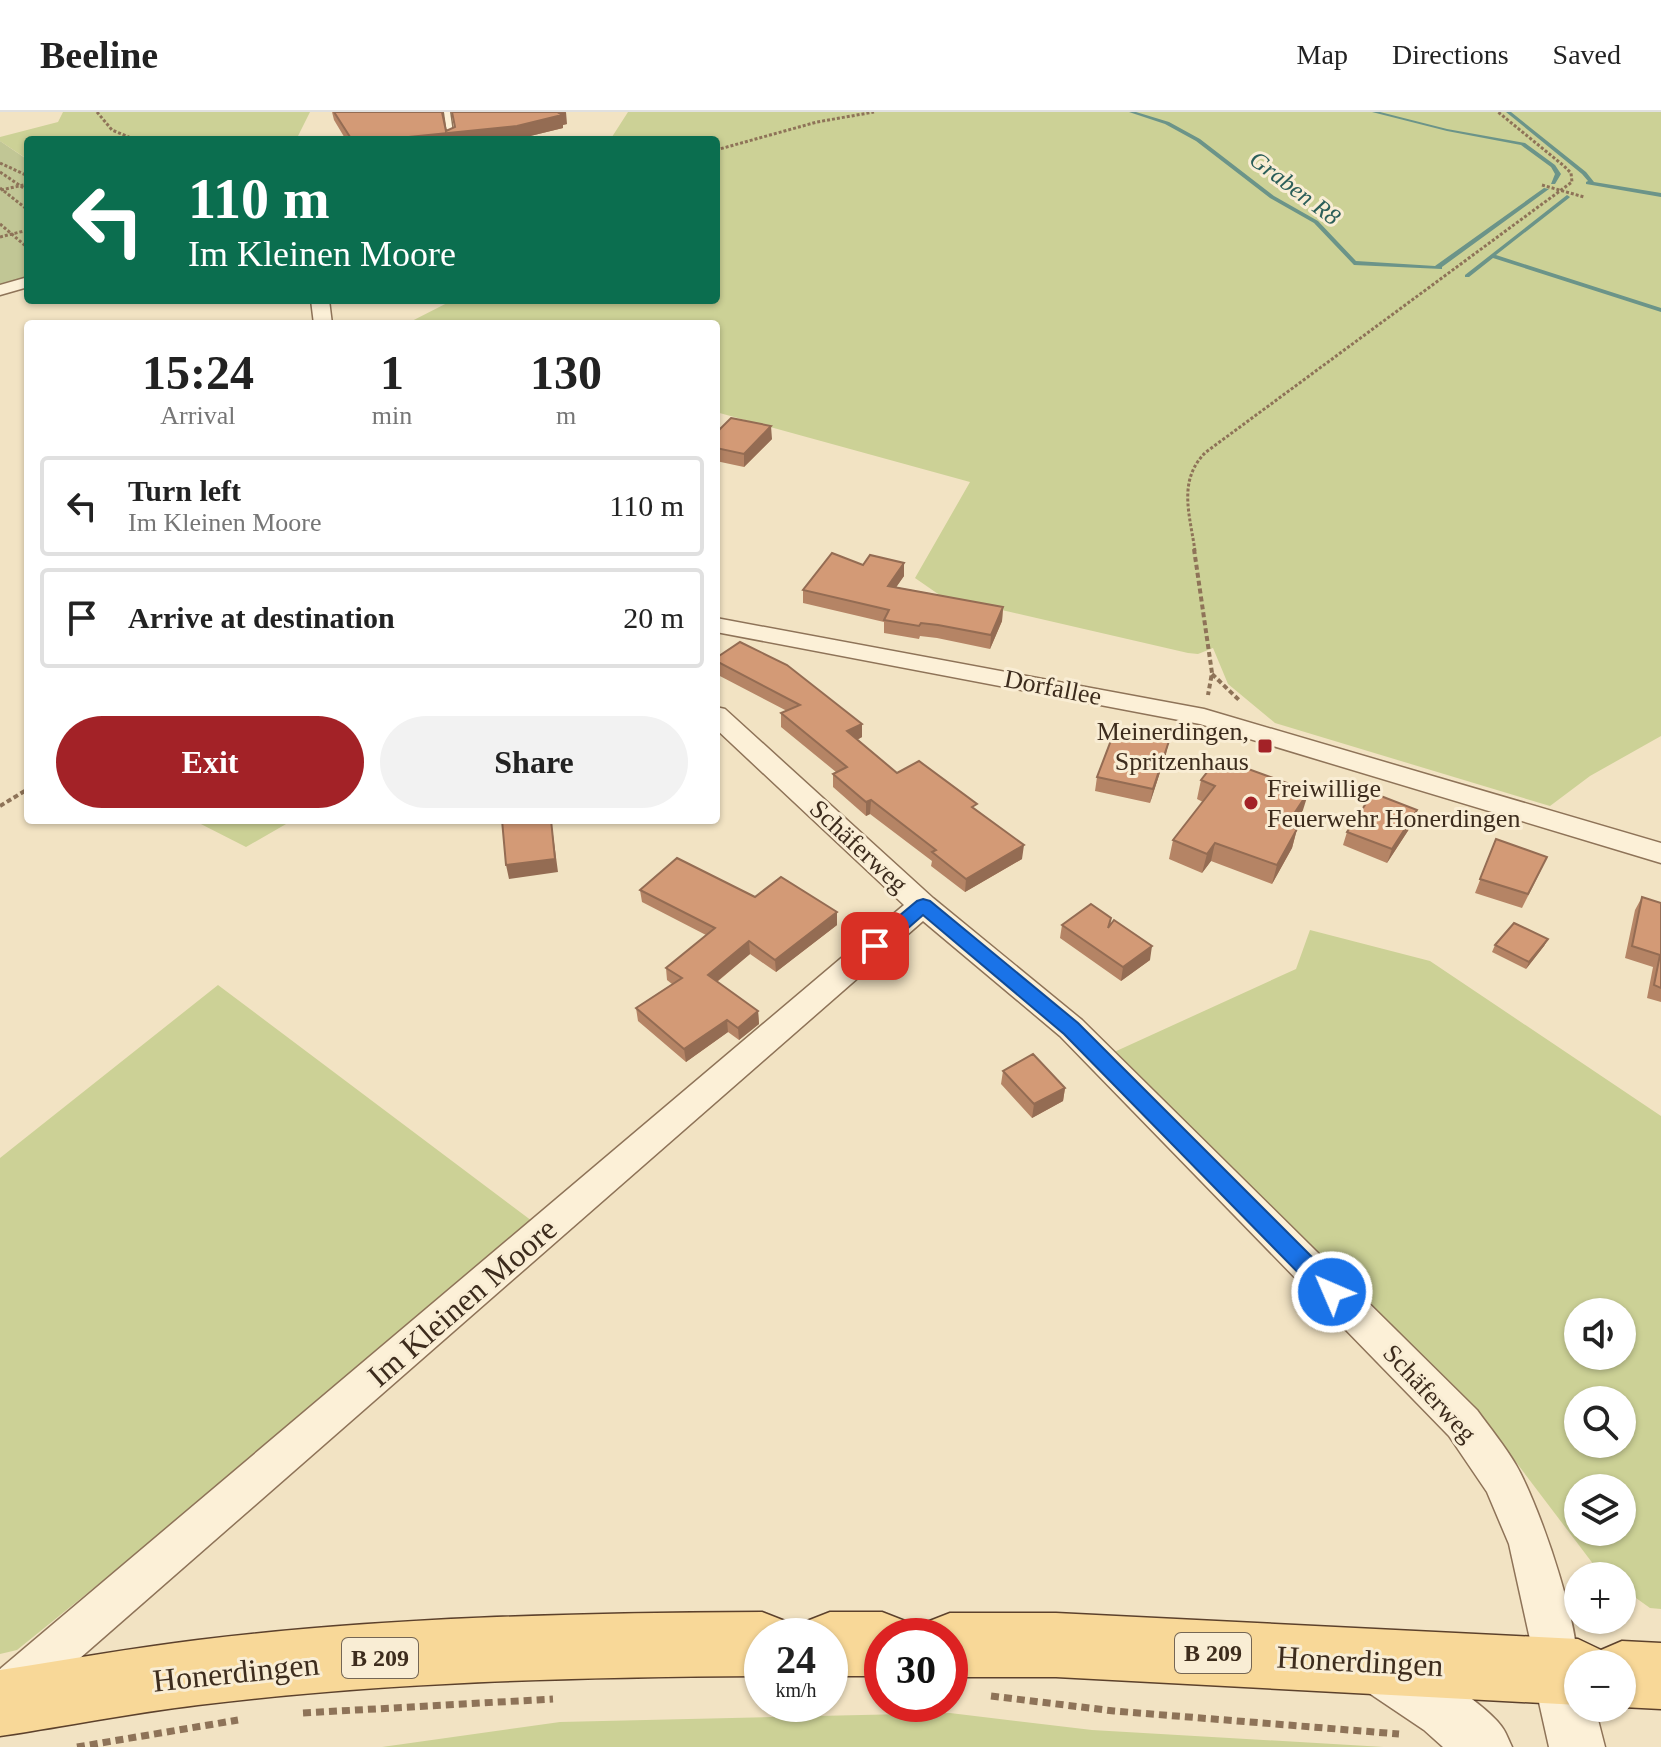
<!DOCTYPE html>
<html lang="en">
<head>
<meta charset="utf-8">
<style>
	body { margin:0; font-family:"Times New Roman",serif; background:#f2f2f2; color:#222; height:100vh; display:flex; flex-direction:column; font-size:30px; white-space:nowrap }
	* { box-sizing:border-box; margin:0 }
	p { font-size:26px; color:#767676 }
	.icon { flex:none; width:44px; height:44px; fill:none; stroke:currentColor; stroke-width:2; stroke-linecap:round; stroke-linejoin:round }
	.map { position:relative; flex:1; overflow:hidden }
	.sheet { position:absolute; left:24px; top:208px; width:696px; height:504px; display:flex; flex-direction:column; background:#fff; border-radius:8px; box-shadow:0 2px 6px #0004 }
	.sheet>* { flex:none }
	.top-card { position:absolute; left:24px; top:24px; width:696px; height:168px; border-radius:8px; box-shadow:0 2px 6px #0004; background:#0b6e4f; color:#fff; overflow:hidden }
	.fabs { position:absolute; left:1564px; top:1186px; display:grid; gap:16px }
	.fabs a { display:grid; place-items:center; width:72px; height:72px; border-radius:50%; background:#fff; box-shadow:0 2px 6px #0004; font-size:40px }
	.speed { position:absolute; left:744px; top:1506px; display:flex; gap:16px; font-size:40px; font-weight:700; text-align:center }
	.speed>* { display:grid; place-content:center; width:104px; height:104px; border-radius:50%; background:#fff; box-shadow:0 2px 6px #0004; line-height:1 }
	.speed small { font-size:20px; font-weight:400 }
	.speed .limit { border:12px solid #d22; background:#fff; color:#111 }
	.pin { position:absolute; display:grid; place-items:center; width:68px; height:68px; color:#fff; margin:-34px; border-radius:16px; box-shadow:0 4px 12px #0006 }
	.me { position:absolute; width:88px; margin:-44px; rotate:315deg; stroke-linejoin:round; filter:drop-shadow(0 0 6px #0008) }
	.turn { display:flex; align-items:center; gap:28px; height:168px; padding:0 32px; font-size:36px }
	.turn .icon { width:104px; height:104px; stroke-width:2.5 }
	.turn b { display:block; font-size:56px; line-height:68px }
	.eta { display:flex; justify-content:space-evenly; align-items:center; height:136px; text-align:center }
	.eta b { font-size:48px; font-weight:800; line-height:56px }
	.primary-button { display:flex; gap:16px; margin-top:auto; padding:16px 32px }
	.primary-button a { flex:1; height:92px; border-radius:48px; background:#a32227; color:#fff; font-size:32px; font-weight:800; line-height:92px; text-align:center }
	.primary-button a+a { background:#f2f2f2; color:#222 }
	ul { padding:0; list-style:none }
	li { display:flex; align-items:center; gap:24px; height:100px; margin:0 16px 12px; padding:0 16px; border:4px solid #e0e0e0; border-radius:8px }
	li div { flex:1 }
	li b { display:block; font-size:30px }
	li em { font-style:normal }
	header { display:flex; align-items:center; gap:48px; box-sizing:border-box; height:112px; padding:0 40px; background:#fff; border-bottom:2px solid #e0e0e0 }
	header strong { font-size:38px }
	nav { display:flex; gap:44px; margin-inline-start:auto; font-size:28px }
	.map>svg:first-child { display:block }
	.green { fill:#ccd196; fill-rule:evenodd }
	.cemetery { fill:#c1c695 }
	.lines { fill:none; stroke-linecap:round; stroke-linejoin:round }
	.stream { fill:#6b9489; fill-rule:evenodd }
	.service-casing { stroke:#8e7358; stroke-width:3 }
	.minor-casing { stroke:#8e7358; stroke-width:3 }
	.tertiary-casing { stroke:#8e7358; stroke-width:3 }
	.primary-casing { stroke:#5c412c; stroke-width:3 }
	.path-far2 { stroke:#8e7358; stroke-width:3; stroke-dasharray:3 2; stroke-linecap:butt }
	.path-far1 { stroke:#8e7358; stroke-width:4; stroke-dasharray:5 3; stroke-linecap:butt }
	.path { stroke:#8e7358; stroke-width:7; stroke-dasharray:8 5; stroke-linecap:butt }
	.service { fill:#fcf0d7; fill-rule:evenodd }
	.minor { fill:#fcf0d7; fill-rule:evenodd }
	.tertiary { fill:#fcf0d7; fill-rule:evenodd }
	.primary { fill:#f8d898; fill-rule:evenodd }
	.wall { fill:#b58465 }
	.shaded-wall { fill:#946c53 }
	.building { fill:#d39a76; stroke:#946c53; stroke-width:2 }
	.route { fill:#1a73e8; stroke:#114b97; stroke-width:2 }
	.poi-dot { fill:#a32227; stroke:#f9edd4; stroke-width:3 }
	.labels { text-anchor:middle; stroke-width:6; stroke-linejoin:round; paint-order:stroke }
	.far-water-label { font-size:24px; font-style:italic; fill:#2b5e59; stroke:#f9edd4 }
	.shield { fill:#f9edd4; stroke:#756654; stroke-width:2 }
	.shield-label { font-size:24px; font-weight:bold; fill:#3d2c1d }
	.street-label { font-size:26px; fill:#3d2c1d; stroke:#f9edd4 }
	.poi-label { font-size:26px; fill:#3d2c1d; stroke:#f9edd4; text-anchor:end }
	.near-street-label { font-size:32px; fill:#3d2c1d; stroke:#f9edd4 }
</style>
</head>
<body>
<header>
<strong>Beeline</strong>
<nav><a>Map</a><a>Directions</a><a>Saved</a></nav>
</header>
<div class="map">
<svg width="1661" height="1635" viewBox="0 0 1661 1635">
	<rect width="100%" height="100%" fill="#f2e3c3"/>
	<path class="green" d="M63,0H310L296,28H28L27,47L0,29V25L58,10Z
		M628,0H1661V624L1590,664L1550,694L1275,611L1228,572L1213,536L1198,542L1188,541L941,484L915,466L970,370L716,300V212H406L453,188H716V28H610Z
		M193,708H293L246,735Z
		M1310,818L1430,849L1661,1004V1497L1650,1496L1622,1476V1464H1605L1600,1461L1478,1300L1235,1091L1112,941L1296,857ZM1578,1200H1622V1244H1578ZM1578,1288H1622V1332H1578ZM1578,1376H1622V1420H1578Z
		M218,873L540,1115L17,1538L0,1542V1046Z
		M950,1601L1092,1618L1384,1635H382L560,1610Z"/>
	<path class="cemetery" d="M0,29L28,48V171L0,179Z"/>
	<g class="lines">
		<path class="stream" d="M1129,0H1136L1169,10L1200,27L1274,84L1318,109L1356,149L1435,154L1544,76L1549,77L1442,155V157L1354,153L1314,111L1270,86L1196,29L1165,12Z
			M1372,0H1380L1447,17L1525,31L1555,53L1561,62L1555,72H1551L1555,62L1551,55L1521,33L1447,19Z
			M1506,0H1511L1586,60L1594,70L1661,81V85L1586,72V70L1588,69L1582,62Z
			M1567,83L1570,85L1569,86L1496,143L1661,196V200L1493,146L1469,165H1465V163Z"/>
		<g class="service-casing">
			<path id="service" d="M444,0H450L454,28H448Z"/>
		</g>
		<g class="minor-casing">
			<path id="minor" d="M28,165V175L0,183V173Z
				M311,188H329L332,212H314Z
				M716,506L1204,597L1661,731V751L1200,612L716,520Z
				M716,595L725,597L933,786L1082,908L1477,1298C1490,1316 1505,1334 1516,1353C1539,1392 1590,1537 1575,1575L1559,1581L1543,1575L1537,1559L1509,1432L1487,1380L1449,1324L1060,924L923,809L16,1602L0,1608V1557L904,793L716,617Z"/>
		</g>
		<g class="tertiary-casing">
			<path id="tertiary" d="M1382,1531C1409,1543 1490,1593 1504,1618C1507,1623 1509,1629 1512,1635H1443L1424,1618L1363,1577L1355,1558L1363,1539Z
				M1559,1532L1578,1540L1583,1552H1578V1596H1595L1605,1635H1549L1532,1559L1540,1540Z"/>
		</g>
		<g class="primary-casing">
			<path id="primary" d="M762,1500L785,1509L791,1524H762V1564C574,1565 385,1570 198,1593C132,1601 66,1614 0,1624V1558C66,1548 132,1536 198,1528C385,1505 574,1501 762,1500Z
				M830,1500H882L905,1509L911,1524H882V1564H830V1524H801L807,1509Z
				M950,1501H1056L1578,1527L1601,1538L1622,1529L1661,1531V1597L1622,1595V1552H1578V1593L1056,1565H950V1524H922L927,1510Z"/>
		</g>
		<path class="path-far2" d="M97,0L112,18L136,28
			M716,38L817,10L874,0
			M0,51L28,64
			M0,60L28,79
			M1542,73L1584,85
			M0,76L28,98
			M1,78L28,72
			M0,112L28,136
			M0,125L28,118
			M1195,439C1190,403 1177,368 1206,340L1572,70L1571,61L1564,54L1498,0"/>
		<path class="path-far1" d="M1194,437L1212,561L1208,583
			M1212,562L1240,589
			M0,694L28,677"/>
		<path class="path" d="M991,1584L1114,1599L1399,1622
			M303,1601L553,1587
			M77,1635L238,1608"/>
		<use href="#service" class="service"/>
		<use href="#minor" class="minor"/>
		<use href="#tertiary" class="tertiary"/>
		<use href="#primary" class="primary"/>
	</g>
	<path class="wall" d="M332,0H442L446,19L567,12L563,13V16L518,27L506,28H346L334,8Z
		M716,321L772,327L744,355L716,349Z
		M904,451V464L896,475L1003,495L1002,509L990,537L937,526L920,524L919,527L884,521V510L803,491V478L863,453Z
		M716,546L862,612V625L857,628L897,661L976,698L1022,747L965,780L931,754L932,749L870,702L866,704L833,675V662L836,660L781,615V601L787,599L716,562Z
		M1166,642L1150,691L1095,679L1097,665Z
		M1201,668L1303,698L1292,716L1297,717L1292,736L1272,772L1211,749L1202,761L1169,747L1173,728L1203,690L1197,687Z
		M1413,711L1387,751L1343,733L1347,720Z
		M1496,727L1541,758L1522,796L1475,781Z
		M640,778L755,785L837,813L776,860L750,842L717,870L758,899L759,912L739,928L728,920L686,950L638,909L636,896L672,872L667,868L666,856L706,823L642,790Z
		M1642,785L1661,791V890L1647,886L1653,855L1625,846L1635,798Z
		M1062,813L1110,814L1150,848L1121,869L1060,826Z
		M1548,827L1544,834L1526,857L1492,840L1495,833Z
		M1003,959L1065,976L1063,989L1032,1006L1001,972Z"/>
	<path class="shaded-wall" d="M566,0L567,12L563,13V16L518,27L506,28H379Z
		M771,314L772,327L744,355V342Z
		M904,451V464L888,487V474Z
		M1003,495L1002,509L990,537L991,523Z
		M862,612V625L847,633V619Z
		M1169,629L1166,642L1150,691L1153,677Z
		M1309,679L1303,698L1281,732L1286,714Z
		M871,688L870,702L866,704V690Z
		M1417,698L1413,711L1387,751L1392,737Z
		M551,708L558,760L509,767L506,753Z
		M1297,717L1292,736L1272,772L1277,753Z
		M1215,731L1211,749L1202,761L1207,742Z
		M1024,733L1022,747L965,780L966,767Z
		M837,800V813L776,860L775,848Z
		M1548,827L1544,834L1526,857L1529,850Z
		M749,829L750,842L709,876L708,863Z
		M1152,834L1150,848L1121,869L1123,855Z
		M758,899L759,912L739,928L738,916Z
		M727,908L728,920L686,950L684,937Z
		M1065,976L1063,989L1032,1006L1034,992Z"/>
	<path class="building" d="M334,0H442L446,19L455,15L452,0H565L559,1L562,3L517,14L379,28H352Z
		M731,306L771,314L744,342L716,336V321Z
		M832,441L863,453L870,443L904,451L888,474L1003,495L991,523L938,513L921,511L919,514L884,508L889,498L803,478Z
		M740,530L787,553L862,612L847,619L897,661L919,649L977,692L972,695L1024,733L966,767L932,740L936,738L871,688L866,690L833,662L847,655L781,601L800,593L716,549V546Z
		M1115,618L1169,629L1153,677L1097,665Z
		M1218,646L1309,679L1286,714L1297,717L1277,753L1215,731L1207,742L1173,728L1215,674L1201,668Z
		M1373,681L1417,698L1392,737L1347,720Z
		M502,708H551L555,747L506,753Z
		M1496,727L1547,745L1528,782L1480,767Z
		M677,746L755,785L781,765L837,800L775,848L749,829L708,863L758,899L738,916L727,908L684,937L636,896L682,866L666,856L715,816L640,778Z
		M1642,785L1661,791V876L1654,873L1660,843L1632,834Z
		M1091,792L1111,806L1108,816L1114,808L1152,834L1123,855L1062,813Z
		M1514,811L1548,827L1529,850L1495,833Z
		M1033,942L1065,976L1034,992L1003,959Z"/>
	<path class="route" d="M923,787L930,789L1078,911L1340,1173L1343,1180L1340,1187L1332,1189L1324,1187L1064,922L923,803L882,839H868L866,834L868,830L917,789Z"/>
	<g class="poi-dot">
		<rect x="1257" y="626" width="16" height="16" rx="4"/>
		<circle cx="1251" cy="691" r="8"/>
	</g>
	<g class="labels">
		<g class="far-water-label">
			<text transform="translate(1295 76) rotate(37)" y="8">Graben R8</text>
		</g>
		<g class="shield">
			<rect x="1175" y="1521" width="76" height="40" rx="6"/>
			<rect x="342" y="1526" width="76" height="40" rx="6"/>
		</g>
		<g class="shield-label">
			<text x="1213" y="1549">B 209</text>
			<text x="380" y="1554">B 209</text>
		</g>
		<g class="street-label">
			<text transform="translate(1053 575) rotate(11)" y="9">Dorfallee</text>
			<text transform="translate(859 734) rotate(43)" y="9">Schäferweg</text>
			<text transform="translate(1430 1281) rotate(47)" y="9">Schäferweg</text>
		</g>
		<g class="poi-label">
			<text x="1249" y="628">Meinerdingen,<tspan x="1249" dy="30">Spritzenhaus</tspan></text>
			<text x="1267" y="685" text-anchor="start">Freiwillige<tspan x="1267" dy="30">Feuerwehr Honerdingen</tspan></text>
		</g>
		<g class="near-street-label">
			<text transform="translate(462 1190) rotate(-41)" y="11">Im Kleinen Moore</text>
			<text transform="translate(1360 1549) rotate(3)" y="11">Honerdingen</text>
			<text transform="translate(236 1560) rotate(-6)" y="11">Honerdingen</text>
		</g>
	</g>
</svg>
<div class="fabs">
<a><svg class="icon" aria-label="sound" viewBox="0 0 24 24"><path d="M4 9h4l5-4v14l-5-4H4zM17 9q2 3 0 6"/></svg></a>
<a><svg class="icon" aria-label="search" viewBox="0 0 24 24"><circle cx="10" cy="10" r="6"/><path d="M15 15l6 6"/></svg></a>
<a><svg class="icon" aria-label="layers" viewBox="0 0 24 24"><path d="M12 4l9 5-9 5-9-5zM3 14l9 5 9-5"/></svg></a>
<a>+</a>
<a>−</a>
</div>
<div class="speed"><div>24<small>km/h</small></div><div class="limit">30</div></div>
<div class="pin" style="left:875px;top:834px;background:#d93025"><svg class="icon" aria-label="arrive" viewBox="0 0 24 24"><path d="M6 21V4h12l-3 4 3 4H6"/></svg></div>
<svg class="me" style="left:1332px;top:1180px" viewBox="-20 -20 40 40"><circle r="17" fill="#1a73e8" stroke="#fff" stroke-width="3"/><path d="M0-11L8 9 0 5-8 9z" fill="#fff"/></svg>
<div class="top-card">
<div class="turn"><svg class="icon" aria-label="left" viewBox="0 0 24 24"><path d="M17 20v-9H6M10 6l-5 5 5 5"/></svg><div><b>110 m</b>Im Kleinen Moore</div></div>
</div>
<section class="sheet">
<div class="eta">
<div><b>15:24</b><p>Arrival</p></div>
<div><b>1</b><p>min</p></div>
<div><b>130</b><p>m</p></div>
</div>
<ul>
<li><svg class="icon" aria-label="left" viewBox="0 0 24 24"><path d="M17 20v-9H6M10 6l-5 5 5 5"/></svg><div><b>Turn left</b><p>Im Kleinen Moore</p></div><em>110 m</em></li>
<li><svg class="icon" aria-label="arrive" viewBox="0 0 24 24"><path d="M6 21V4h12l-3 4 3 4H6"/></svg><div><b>Arrive at destination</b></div><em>20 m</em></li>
</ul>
<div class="primary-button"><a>Exit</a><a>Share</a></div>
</section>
</div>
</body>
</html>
